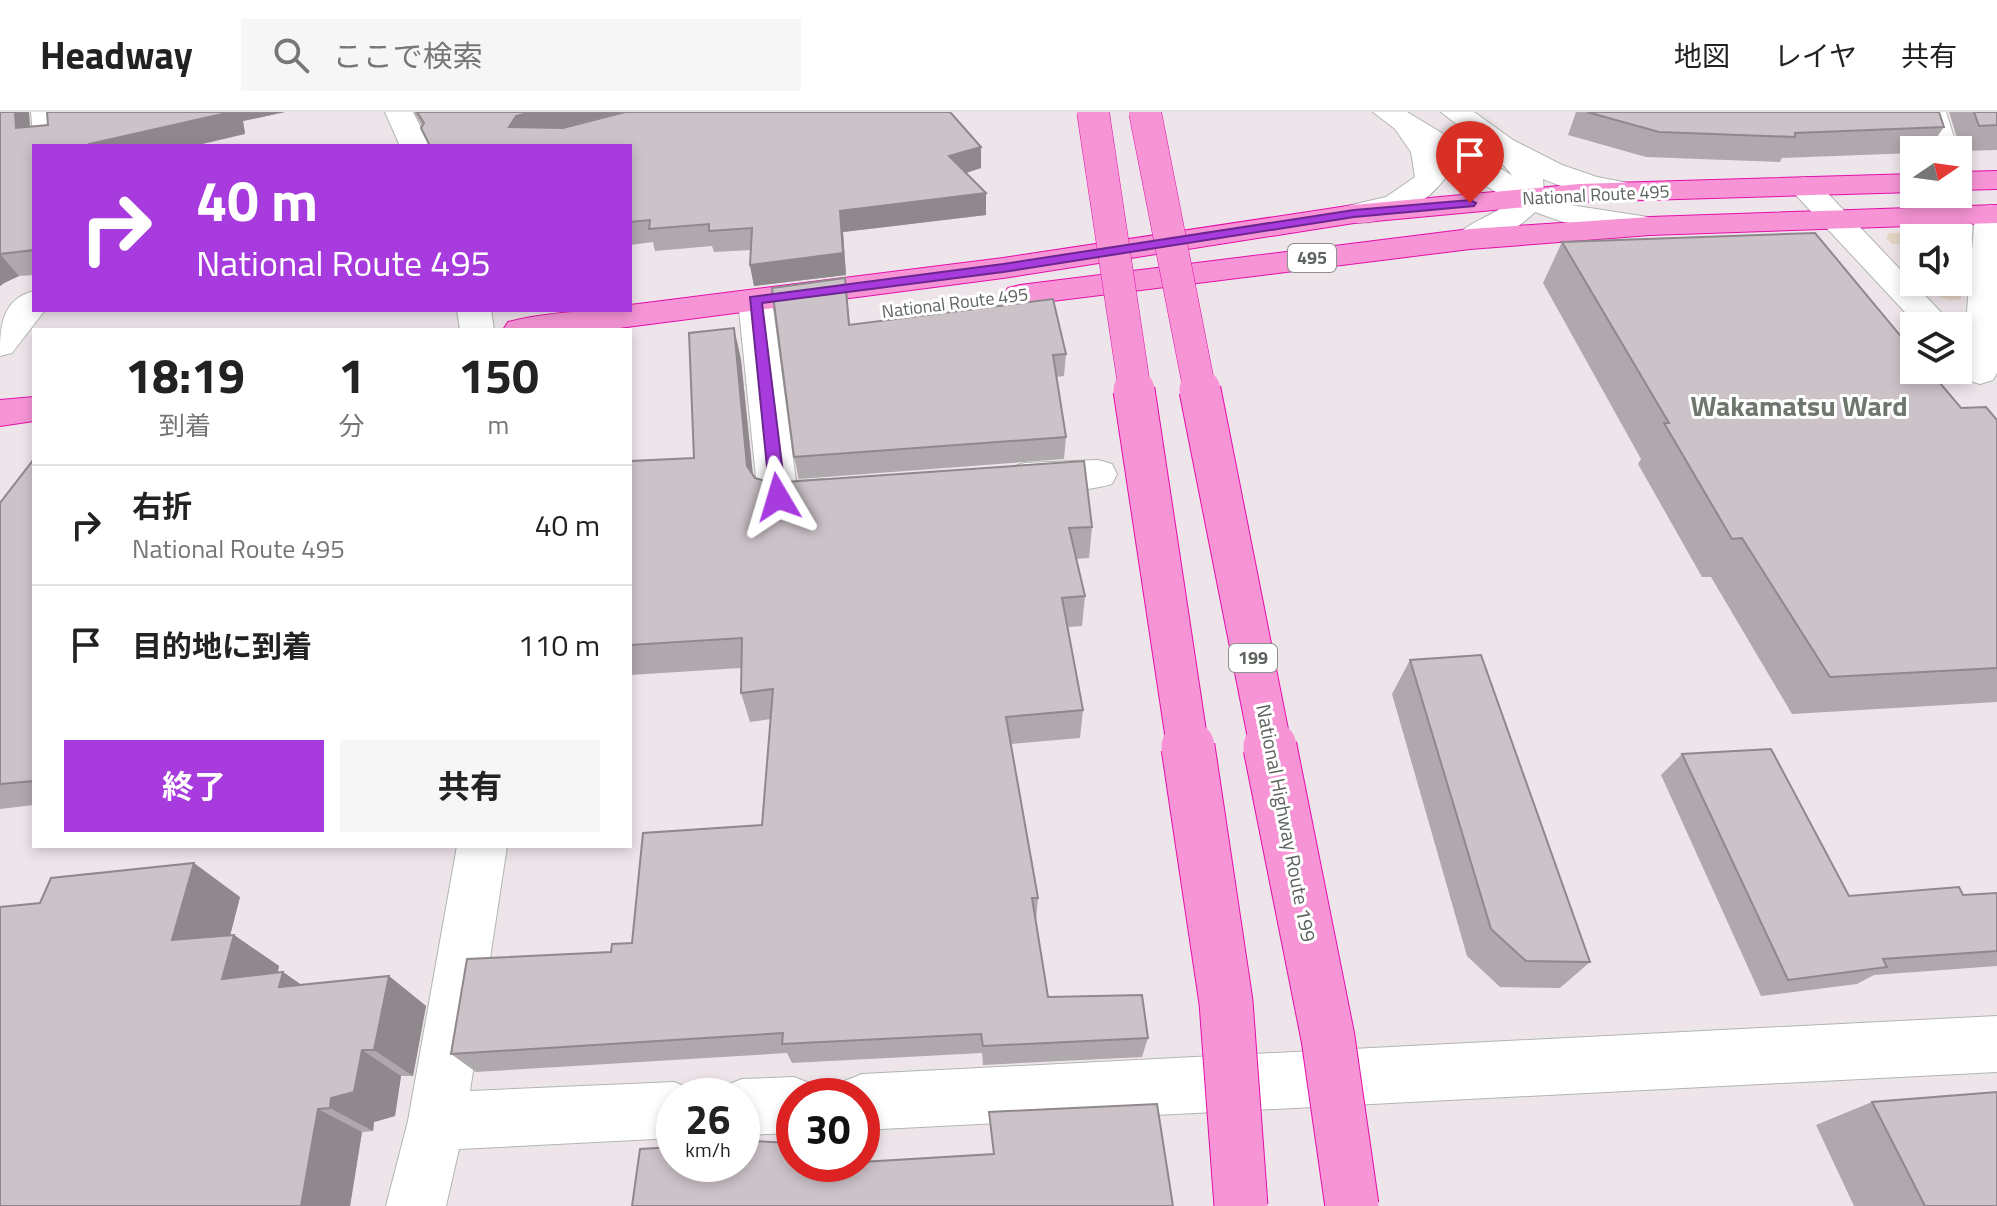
<!DOCTYPE html>
<html lang="ja">
<head>
<meta charset="utf-8">
<style>
	body { margin:0; font-family:"Titillium Web","Noto Sans JP",sans-serif; background:#f6f6f6; color:#222; height:100vh; display:flex; flex-direction:column; font-size:30px; white-space:nowrap }
	* { box-sizing:border-box; margin:0 }
	p { font-size:26px; color:#767676 }
	.icon { flex:none; width:44px; height:44px; fill:none; stroke:currentColor; stroke-width:2; stroke-linecap:round; stroke-linejoin:round }
	.map { position:relative; flex:1; overflow:hidden }
	.details { position:absolute; left:32px; top:216px; width:600px; height:520px; display:flex; flex-direction:column; background:#fff; border-radius:0px; box-shadow:0 4px 12px #0003 }
	.details>* { flex:none }
	.hud { position:absolute; left:32px; top:32px; width:600px; height:168px; border-radius:0px; box-shadow:0 4px 12px #0003; background:#a83bde; color:#fff; overflow:hidden }
	.needle { width:52px; rotate:77deg }
	.fabs { position:absolute; left:1900px; top:24px; display:grid; gap:16px }
	.fabs a { display:grid; place-items:center; width:72px; height:72px; border-radius:0px; background:#fff; box-shadow:0 4px 12px #0003; font-size:40px }
	.speed { position:absolute; left:656px; top:966px; display:flex; gap:16px; font-size:40px; font-weight:700; text-align:center }
	.speed>* { display:grid; place-content:center; width:104px; height:104px; border-radius:50%; background:#fff; box-shadow:0 4px 12px #0003; line-height:1 }
	.speed small { font-size:20px; font-weight:400 }
	.speed .limit { border:12px solid #d22; background:#fff; color:#111 }
	.pin { position:absolute; display:grid; place-items:center; width:68px; height:68px; color:#fff; margin:-82px -34px; border-radius:50% 50% 50% 0; rotate:-45deg; box-shadow:0 0 8px #0007 }
	.pin .icon { rotate:45deg }
	.me { position:absolute; width:88px; margin:-44px; rotate:353deg; stroke-linejoin:round; filter:drop-shadow(0 0 6px #0008) }
	.turn { display:flex; align-items:center; gap:28px; height:168px; padding:0 32px; font-size:36px }
	.turn .icon { width:104px; height:104px; stroke-width:2.5 }
	.turn b { display:block; font-size:56px; line-height:68px }
	.eta { display:flex; justify-content:space-evenly; align-items:center; height:136px; text-align:center }
	.eta b { font-size:48px; font-weight:700; line-height:56px }
	.cta { display:flex; gap:16px; margin-top:auto; padding:16px 32px }
	.cta a { flex:1; height:92px; border-radius:0px; background:#a83bde; color:#fff; font-size:32px; font-weight:700; line-height:92px; text-align:center }
	.cta a+a { background:#f6f6f6; color:#222 }
	ul { padding:0; list-style:none }
	li { display:flex; align-items:center; gap:24px; height:120px; padding:0 32px; border-top:2px solid #e0e0e0 }
	li div { flex:1 }
	li b { display:block; font-size:30px }
	li em { font-style:normal }
	header { display:flex; align-items:center; gap:48px; box-sizing:border-box; height:112px; padding:0 40px; background:#fff; border-bottom:2px solid #e0e0e0 }
	header strong { font-size:38px }
	nav { display:flex; gap:44px; margin-inline-start:auto; font-size:28px }
	.search { width:560px; height:72px; background:#f6f6f6; display:flex; align-items:center; gap:20px; box-sizing:border-box; padding:0 28px; border-radius:0px; color:#767676; font-size:30px }
	.map>svg:first-child { display:block }
	.green { fill:#e4d6c3 }
	.lines { fill:none; stroke-linecap:round; stroke-linejoin:round }
	.minor-casing { stroke:#b0b6b2; stroke-width:2 }
	.highway-casing { stroke:#e40fa9; stroke-width:2 }
	.minor { fill:#fff; fill-rule:evenodd }
	.highway { fill:#f694d5; fill-rule:evenodd }
	.highway-bridge-far2-casing { stroke:#e40fa9; stroke-width:33; stroke-linecap:butt }
	.highway-bridge-far1-casing { stroke:#e40fa9; stroke-width:43; stroke-linecap:butt }
	.highway-bridge-casing { stroke:#e40fa9; stroke-width:55; stroke-linecap:butt }
	.highway-bridge-far2 { stroke:#f694d5; stroke-width:32 }
	.highway-bridge-far1 { stroke:#f694d5; stroke-width:41 }
	.highway-bridge { stroke:#f694d5; stroke-width:53 }
	.wall { fill:#afa8ad }
	.shaded-wall { fill:#8f888d }
	.building { fill:#ccc3c9; stroke:#8f888d; stroke-width:2 }
	.route { fill:#a83bde; stroke:#6d2690; stroke-width:2 }
	.labels { text-anchor:middle; stroke-width:6; stroke-linejoin:round; paint-order:stroke }
	.far-street-label { font-size:18px; fill:#5d645e; stroke:#fff }
	.shield { fill:#fff; stroke:#8e928e; stroke-width:2 }
	.shield-label { font-size:18px; font-weight:bold; fill:#5d645e }
	.street-label { font-size:20px; fill:#5d645e; stroke:#fff }
	.district-label { font-size:28px; font-weight:bold; fill:#6e766e; stroke:#fff }
</style>
</head>
<body>
<header>
<strong>Headway</strong>
<div class="search"><svg class="icon" aria-label="search" viewBox="0 0 24 24"><circle cx="10" cy="10" r="6"/><path d="M15 15l6 6"/></svg>ここで検索</div>
<nav><a>地図</a><a>レイヤ</a><a>共有</a></nav>
</header>
<div class="map">
<svg width="1997" height="1094" viewBox="0 0 1997 1094">
	<rect width="100%" height="100%" fill="#eee5eb"/>
	<path class="green" d="M1959,120L1962,130H1958V126H1914V131L1892,132L1886,126L1889,121Z
		M1958,145H1962L1961,187C1943,190 1936,184 1925,170H1958Z"/>
	<g class="lines">
		<g class="minor-casing">
			<path id="minor" d="M31,0H59L62,34L34,36Z
				M385,0H413L430,34H400Z
				M1373,0H1407L1513,64L1490,38L1441,0H1474L1513,28L1562,53L1597,65L1639,73L1643,79L1639,85C1609,93 1571,78 1543,67L1544,82L1570,93L1661,107L1666,114L1661,121L1650,123L1563,110L1535,100C1516,118 1485,140 1459,134L1454,127C1466,110 1495,104 1510,89L1442,46L1445,66C1425,95 1378,117 1343,109L1338,102L1343,95L1386,85L1415,65L1411,40L1395,17Z
				M1918,0H1946L1958,38H1928Z
				M1804,65L1815,68L1954,214H1918L1793,80L1789,74L1793,68Z
				M1991,93L1997,94V261L1993,268L1980,272L1967,268L1962,260L1975,102L1980,95Z
				M755,178L767,181L772,188L796,369L824,367L838,371L844,381L838,391L778,399L764,395L758,385L738,188L743,181Z
				M34,179V198H45L12,241L0,244C0,216 1,187 34,179Z
				M457,198H491L494,218H460Z
				M1098,348L1112,352L1117,362L1112,372C1083,380 1040,383 1011,375L1006,365L1011,355L1025,351Z
				M457,734H507L470,979L674,970L694,978L697,984H674V1026L459,1037L446,1094H386L408,1009Z
				M1997,904V960L862,1018V984H836L842,970L862,962Z
				M794,965L814,973L819,984H794V1021L742,1023V984H718L722,975L742,967Z"/>
		</g>
		<g class="highway-casing">
			<path id="highway" d="M1997,59V77L1958,78V60Z
				M1914,62V80L1579,90L1354,111L1003,166L604,218H503L508,210C547,200 590,198 630,198V193L1003,146L1354,93L1579,72Z
				M1997,93V111L1650,123L1470,137L1020,193L1008,190L1003,183L1008,176L1020,173L1470,117L1650,105Z
				M34,285V309L0,314V288Z"/>
		</g>
		<use href="#minor" class="minor"/>
		<use href="#highway" class="highway"/>
		<g class="highway-bridge-far2-casing">
			<path id="highway-bridge-far2" d="M1093,0L1135,280
				M1145,0L1200,280"/>
		</g>
		<g class="highway-bridge-far1-casing">
			<path id="highway-bridge-far1" d="M1134,278L1188,637
				M1200,278L1271,637"/>
		</g>
		<g class="highway-bridge-casing">
			<path id="highway-bridge" d="M1188,635L1226,890L1241,1094
				M1270,635L1328,926L1352,1094"/>
		</g>
		<use href="#highway-bridge-far2" class="highway-bridge-far2"/>
		<use href="#highway-bridge-far1" class="highway-bridge-far1"/>
		<use href="#highway-bridge" class="highway-bridge"/>
	</g>
	<path class="wall" d="M0,0L30,15L48,13L47,0H285L243,9L245,22L34,34V163L19,164L4,171L0,174Z
		M414,0H622L561,16L981,35V56L966,61L986,103L843,120L846,163L754,174L750,153L751,138L714,140L712,134L655,139L653,130L630,133V34H429L421,16L422,14Z
		M1576,0H1939L1944,15L1928,38H1914V41L1782,46L1780,50L1646,45L1568,23Z
		M1949,0H1997V38L1961,39Z
		M1562,130L1961,296L1997,308V590L1792,602L1711,465H1702L1638,352L1641,347L1543,171Z
		M845,166L850,213L1066,242L1064,264L1056,265L1066,325L1064,347L799,367L794,345Z
		M734,216L741,248L753,362L755,366L771,371L1092,415L1089,446L1076,447L1085,484L1082,514L1068,515L1083,598L1080,626L1011,632L1038,786L1036,810L1048,885L1148,926L1142,945L983,953L982,941L792,951L787,941L476,960L451,942L611,840L632,831L762,713L771,607L750,610L741,581V556L630,563V357L694,346Z
		M34,347V693L0,697V391Z
		M1410,548L1590,850L1560,876L1500,875L1467,844L1392,582Z
		M1682,642L1849,784L1963,783L1997,781V854L1874,863L1857,872L1761,884L1661,663Z
		M240,785L230,823H234L279,854L278,860H283L301,873L389,864L426,894L413,964H401L395,1004L374,1010L373,1019L362,1020L350,1094H0Z
		M1872,990L1997,1094H1854L1816,1013Z"/>
	<path class="shaded-wall" d="M15,0H29L32,38L16,16Z
		M231,0H285L243,9L245,22L194,34H89V32Z
		M531,0H622L523,25L509,15L516,4Z
		M981,35V56L950,66L949,44Z
		M986,81V103L843,120L846,163L754,174L750,153L840,99Z
		M0,142L19,164L4,171L0,174Z
		M734,216L741,248L755,385L747,354Z
		M194,751L240,785L221,859L172,828Z
		M234,823L279,854L269,897L222,867Z
		M283,860L326,890L279,875Z
		M389,864L426,894L413,964L374,938Z
		M362,938L401,964L395,1004L374,1010L373,1019L330,996L331,986Z
		M318,997L362,1020L350,1094H301Z"/>
	<path class="building" d="M0,0H15L16,16L48,13L47,0H231L89,32V34H34V138L0,142Z
		M417,0H531L516,4L509,15L563,16L625,0H950L981,35L949,44L986,81L840,99L843,141L750,153L752,116L709,119V112L649,117L650,108L630,110V34H430L421,16L424,11Z
		M1587,0H1939L1944,15L1795,21V25L1659,20Z
		M1974,0H1997V13L1979,14Z
		M1815,121L1914,240V258H1929L1961,296L1986,295L1997,308V556L1830,565L1742,426L1732,427L1664,311H1669L1562,130Z
		M845,166L849,213L1053,187L1066,242L1053,243L1066,325L794,345L772,176Z
		M734,216L747,354L755,366L771,371L1084,349L1092,415L1069,416L1085,484L1062,486L1083,598L1006,605L1038,786H1032L1048,885L1142,883L1148,926L983,934L981,922L782,932L783,921L451,942L467,847L611,840L612,832L632,831L643,721L762,713L773,577L741,581L742,526L630,533V357L631,349L694,346L689,221Z
		M34,347V669L0,672V391Z
		M1481,543L1590,850L1526,849L1491,817L1410,548Z
		M1771,637L1849,784L1959,775L1963,783L1997,781V839L1883,847L1887,855L1788,868L1682,642Z
		M194,751L172,828L234,823L222,867L283,860L279,875L389,864L374,938H362L354,980L331,986L330,996L318,997L301,1094H0V795L40,791L51,766Z
		M1997,980V1094H1925L1872,990Z
		M1157,992L1173,1094H632L640,1037L674,1035V1052H742V1030L751,1029L794,1031V1052H810V1054L862,1052V1050L994,1042L989,1000Z"/>
	<path class="route" d="M1470,88L1476,91L1474,94L1354,105L1003,160L762,191L786,385L778,391L770,385L750,185L1003,152L1354,98Z"/>
	<g class="labels">
		<g class="far-street-label">
			<text transform="translate(1596 83) rotate(-3)" y="6">National Route 495</text>
			<text transform="translate(955 191) rotate(-7)" y="6">National Route 495</text>
		</g>
		<g class="shield">
			<rect x="1288" y="132" width="48" height="28" rx="6"/>
			<rect x="1229" y="532" width="48" height="28" rx="6"/>
		</g>
		<g class="shield-label">
			<text x="1312" y="152">495</text>
			<text x="1253" y="552">199</text>
		</g>
		<g class="street-label">
			<text transform="translate(1286 711) rotate(79)" y="7">National Highway Route 199</text>
		</g>
		<g class="district-label">
			<text x="1799" y="304">Wakamatsu Ward</text>
		</g>
	</g>
</svg>
<div class="fabs">
<a><svg class="needle" viewBox="-14 -14 28 28"><path d="M0-13l5 13h-10z" fill="#e53935"/><path d="M0 13l5-13h-10z" fill="#767676"/></svg></a>
<a><svg class="icon" aria-label="sound" viewBox="0 0 24 24"><path d="M4 9h4l5-4v14l-5-4H4zM17 9q2 3 0 6"/></svg></a>
<a><svg class="icon" aria-label="layers" viewBox="0 0 24 24"><path d="M12 4l9 5-9 5-9-5zM3 14l9 5 9-5"/></svg></a>
</div>
<div class="speed"><div>26<small>km/h</small></div><div class="limit">30</div></div>
<div class="pin" style="left:1470px;top:91px;background:#d93025"><svg class="icon" aria-label="arrive" viewBox="0 0 24 24"><path d="M6 21V4h12l-3 4 3 4H6"/></svg></div>
<svg class="me" style="left:778px;top:385px" viewBox="-20 -20 40 40"><path d="M0-17L14 15 0 8-14 15z" fill="#a83bde" stroke="#fff" stroke-width="4"/></svg>
<div class="hud">
<div class="turn"><svg class="icon" aria-label="right" viewBox="0 0 24 24"><path d="M7 20v-9h11M14 6l5 5-5 5"/></svg><div><b>40 m</b>National Route 495</div></div>
</div>
<section class="details">
<div class="eta">
<div><b>18:19</b><p>到着</p></div>
<div><b>1</b><p>分</p></div>
<div><b>150</b><p>m</p></div>
</div>
<ul>
<li><svg class="icon" aria-label="right" viewBox="0 0 24 24"><path d="M7 20v-9h11M14 6l5 5-5 5"/></svg><div><b>右折</b><p>National Route 495</p></div><em>40 m</em></li>
<li><svg class="icon" aria-label="arrive" viewBox="0 0 24 24"><path d="M6 21V4h12l-3 4 3 4H6"/></svg><div><b>目的地に到着</b></div><em>110 m</em></li>
</ul>
<div class="cta"><a>終了</a><a>共有</a></div>
</section>
</div>
</body>
</html>
